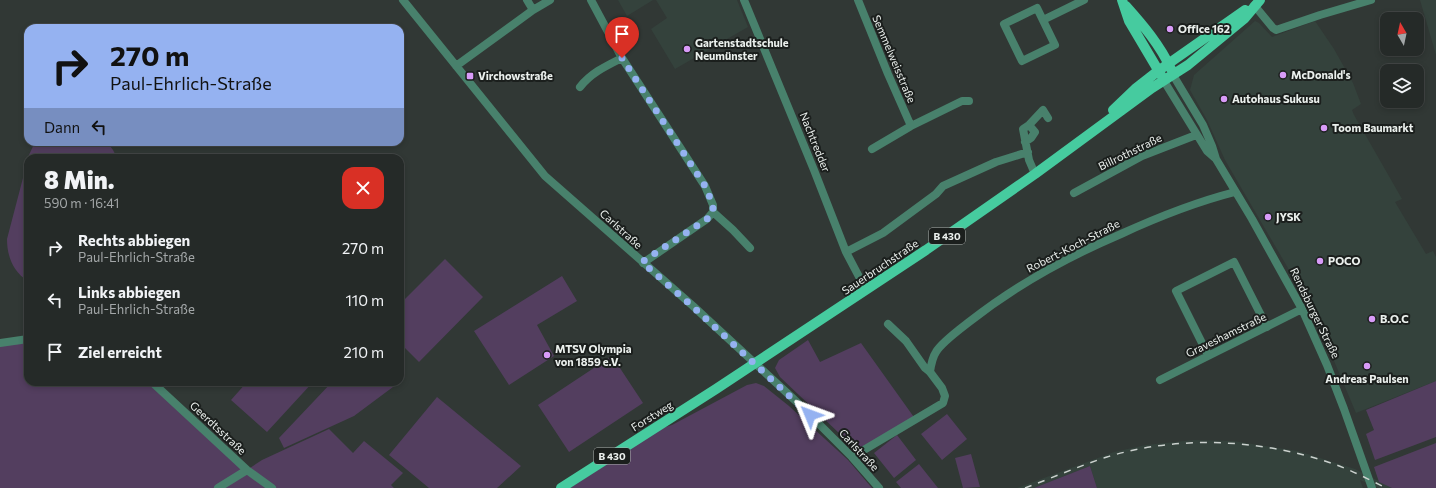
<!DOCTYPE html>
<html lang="de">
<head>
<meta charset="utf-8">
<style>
	body { margin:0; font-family:Commissioner,sans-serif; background:#313634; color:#f1f3f6; height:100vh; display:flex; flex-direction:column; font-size:15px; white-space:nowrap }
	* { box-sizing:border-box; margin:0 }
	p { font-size:13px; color:#a3a7a8 }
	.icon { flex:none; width:22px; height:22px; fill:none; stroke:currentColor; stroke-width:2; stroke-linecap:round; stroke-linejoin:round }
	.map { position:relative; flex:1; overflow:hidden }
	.panel { position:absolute; left:24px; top:154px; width:380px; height:232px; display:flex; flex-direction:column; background:#252a28; border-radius:12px; box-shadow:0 2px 6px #0003,0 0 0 1px #424645 }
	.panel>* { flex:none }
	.hud { position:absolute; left:24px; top:24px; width:380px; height:122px; border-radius:12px; box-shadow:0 2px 6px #0003,0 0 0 1px #424645; background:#95b2f1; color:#111; overflow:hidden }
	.needle { width:26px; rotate:351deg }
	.tools { position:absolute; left:1380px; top:12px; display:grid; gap:8px }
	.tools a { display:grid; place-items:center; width:44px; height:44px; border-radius:8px; background:#252a28; box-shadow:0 2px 6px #0003,0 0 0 1px #424645; font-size:20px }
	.pin { position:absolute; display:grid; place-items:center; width:34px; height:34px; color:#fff; margin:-41px -17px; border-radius:50% 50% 50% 0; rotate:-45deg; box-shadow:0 0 4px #0007 }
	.pin .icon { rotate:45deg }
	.me { position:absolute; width:44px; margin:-22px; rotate:314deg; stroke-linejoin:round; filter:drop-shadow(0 0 3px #0008) }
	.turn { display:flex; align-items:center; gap:14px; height:84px; padding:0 20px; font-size:18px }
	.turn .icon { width:52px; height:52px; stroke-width:2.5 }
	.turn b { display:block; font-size:28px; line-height:34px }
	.then { display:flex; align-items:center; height:38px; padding:0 20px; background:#0003; gap:8px; font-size:15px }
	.round { display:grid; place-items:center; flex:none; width:42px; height:42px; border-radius:12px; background:#313634 }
	.overview { display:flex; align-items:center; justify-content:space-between; height:68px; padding:0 20px }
	h1 { font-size:24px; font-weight:800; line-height:30px }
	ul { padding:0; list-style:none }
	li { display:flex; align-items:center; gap:12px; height:52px; padding:0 20px }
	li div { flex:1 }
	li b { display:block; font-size:15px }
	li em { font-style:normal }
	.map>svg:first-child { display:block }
	.built { fill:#34423c }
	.green { fill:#533e5f }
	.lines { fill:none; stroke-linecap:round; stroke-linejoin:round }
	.minor { stroke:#48816c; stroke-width:8 }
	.major { stroke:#46cb9f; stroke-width:10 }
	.rail { stroke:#cbd1ce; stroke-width:1.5; stroke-dasharray:7 7; stroke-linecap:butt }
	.route { stroke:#95b2f1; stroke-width:7; stroke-dasharray:0 12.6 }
	.poi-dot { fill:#d89bf8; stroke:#1b1f1d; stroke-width:1.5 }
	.labels { text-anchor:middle; stroke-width:4; stroke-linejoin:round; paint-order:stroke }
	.shield { fill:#1b1f1d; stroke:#adb1af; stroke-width:1 }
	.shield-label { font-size:10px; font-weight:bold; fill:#ebf0ed }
	.poi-label { font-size:11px; font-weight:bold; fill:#ebf0ed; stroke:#1b1f1d; text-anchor:start }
	.street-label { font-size:11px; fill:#ebf0ed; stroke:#1b1f1d }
</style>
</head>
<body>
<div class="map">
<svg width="1436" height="488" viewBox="0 0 1436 488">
	<rect width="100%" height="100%" fill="#313835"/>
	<path class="built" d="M618,0H653L627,16Z
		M656,0H737L748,27L675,69L651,29L667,18Z
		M1420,0H1436V55Z
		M1255,21L1259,23L1272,37L1315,21L1334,49L1353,83L1361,104L1352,110L1354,115L1402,199L1395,202L1426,254L1433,251L1436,257V381L1356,413L1313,311L1225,160L1207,120L1190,90L1194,75Z
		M1194,440L1233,441L1298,451L1355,469L1392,488H1379L1360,480L1363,488H1097L1090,466L1034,488H1017L1114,452L1146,445Z"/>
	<path class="green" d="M35,142H107L113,150L117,158H28V281C13,272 7,256 7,239L29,155Z
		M445,259L483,297L419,362L400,343V304Z
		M562,276L577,301L537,325L554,356L509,385L474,331Z
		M28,339V382H152L247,470L262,460L329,429L353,453L364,441L403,473L391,485L394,488H0V343Z
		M808,340L820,362L861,343L916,420L860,453L780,377L775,368L779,360Z
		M612,356L643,403L569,452L538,405Z
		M400,381H401L354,416L284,448L279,438L332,382H400Z
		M1436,381V437L1375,460L1366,434L1374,430L1366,410Z
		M247,382H313L267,432L231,400Z
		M756,383L764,386L789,406L848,460L872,488H570L662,428L672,425L747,385Z
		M437,397L521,466L497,488H429L389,455Z
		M947,414L967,439L942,460L921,434Z
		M897,435L916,460L894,478L874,453Z
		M1436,443V488H1392L1379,482L1374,467Z
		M971,454L980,487L963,488L955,458Z
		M919,464L938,488H901L896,482Z
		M1090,466L1097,488H1034Z"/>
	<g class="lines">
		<path class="minor" d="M403,0L545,176L693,306L799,404L852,457L879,488
			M527,0L533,10
			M591,0L622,58L705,186L713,205V212L707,219L643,263
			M744,0L814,170L846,252L866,290
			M858,0L888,74L911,126
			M1254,5L1273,28L1276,30L1320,15L1371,0
			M1037,8L1055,45L1022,61L1004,24Z
			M1043,20L1084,0
			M456,66L533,10L550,0
			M1173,75L1203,125L1212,146L1216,159L1252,219L1302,309L1327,365L1344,409L1372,488
			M1164,81L1207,151L1215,158
			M580,87C591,73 606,66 622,58
			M1025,142L1031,138L1035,132L1029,125
			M872,149L911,126L962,101H969
			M1035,174L1029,160L1023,129L1029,125L1043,110L1048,118
			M1074,193L1142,156L1196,135
			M713,212L733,230L750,248
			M846,252L883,233L936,194L943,186L996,162L1028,152
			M0,343L28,339
			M1208,355L1176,291L1234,262L1267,327
			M930,372C931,365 932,358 936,352C941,343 960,329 969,322C1016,285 1067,257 1121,234C1158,217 1196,202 1235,192
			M1160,380L1302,309
			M152,382L247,470L272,488
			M852,457L943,403L945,396L942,388L930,372L925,368L906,341L888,324
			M218,488L247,470"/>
		<path class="major" d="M1122,0L1129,21L1161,75
			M1126,6C1143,25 1160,45 1171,69
			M1113,110L1135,89L1158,71L1245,10
			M561,488L716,389L926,250L1035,174L1152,88L1188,65L1244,19L1260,0"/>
		<path class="rail" d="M1025,488C1052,478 1079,466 1107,457C1179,435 1259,439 1331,463C1349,469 1368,479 1386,488"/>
	</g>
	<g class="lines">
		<path class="route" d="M622,58L705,186L713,205V212L707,219L642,262L691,305L810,415"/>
	</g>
	<g class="poi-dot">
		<circle cx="1170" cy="29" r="4"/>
		<circle cx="687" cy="49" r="4"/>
		<circle cx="1283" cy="75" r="4"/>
		<rect x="466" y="72" width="8" height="8" rx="2"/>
		<circle cx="1224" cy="99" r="4"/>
		<circle cx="1324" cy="128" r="4"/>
		<circle cx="1268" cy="217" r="4"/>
		<circle cx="1320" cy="261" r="4"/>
		<circle cx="1372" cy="319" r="4"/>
		<circle cx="547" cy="355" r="4"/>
		<circle cx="1367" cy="366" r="4"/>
	</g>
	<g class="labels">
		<g class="shield">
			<rect x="929" y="228" width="36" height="16" rx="3"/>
			<rect x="594" y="448" width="36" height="16" rx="3"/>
		</g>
		<g class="shield-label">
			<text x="947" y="240">B 430</text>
			<text x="612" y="460">B 430</text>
		</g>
		<g class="poi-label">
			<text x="1178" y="33">Office 162</text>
			<text x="695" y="47">Gartenstadtschule<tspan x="695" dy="13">Neumünster</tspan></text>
			<text x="1291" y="79">McDonald's</text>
			<text x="478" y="80">Virchowstraße</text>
			<text x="1232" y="103">Autohaus Sukusu</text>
			<text x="1332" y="132">Toom Baumarkt</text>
			<text x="1276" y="221">JYSK</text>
			<text x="1328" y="265">POCO</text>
			<text x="1380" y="323">B.O.C</text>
			<text x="555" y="353">MTSV Olympia<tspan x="555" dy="13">von 1859 e.V.</tspan></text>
			<text x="1367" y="383" text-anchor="middle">Andreas Paulsen</text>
		</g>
		<g class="street-label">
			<text transform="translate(894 59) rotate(67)" y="4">Semmelweisstraße</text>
			<text transform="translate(815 142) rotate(68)" y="4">Nachtredder</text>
			<text transform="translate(1130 152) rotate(-26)" y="4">Billrothstraße</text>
			<text transform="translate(621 229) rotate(42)" y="4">Carlstraße</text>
			<text transform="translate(1073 246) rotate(-27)" y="4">Robert-Koch-Straße</text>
			<text transform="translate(880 267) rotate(-34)" y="4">Sauerbruchstraße</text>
			<text transform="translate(1315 313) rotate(64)" y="4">Rendsburger Straße</text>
			<text transform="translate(1226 335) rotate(-26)" y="4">Graveshamstraße</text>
			<text transform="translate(652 416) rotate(-32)" y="4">Forstweg</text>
			<text transform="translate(218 428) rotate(43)" y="4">Geerdtsstraße</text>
			<text transform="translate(859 450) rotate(47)" y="4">Carlstraße</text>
		</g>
	</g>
</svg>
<div class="tools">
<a><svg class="needle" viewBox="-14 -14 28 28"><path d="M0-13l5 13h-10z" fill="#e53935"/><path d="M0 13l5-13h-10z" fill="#a3a7a8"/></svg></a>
<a><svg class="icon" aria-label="layers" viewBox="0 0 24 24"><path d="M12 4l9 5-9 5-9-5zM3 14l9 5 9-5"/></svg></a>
</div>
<div class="pin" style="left:622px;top:58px;background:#d93025"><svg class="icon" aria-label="arrive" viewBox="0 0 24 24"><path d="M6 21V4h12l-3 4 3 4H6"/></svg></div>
<svg class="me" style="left:810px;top:415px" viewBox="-20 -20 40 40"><path d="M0-17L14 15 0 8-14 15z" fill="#95b2f1" stroke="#fff" stroke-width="4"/></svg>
<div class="hud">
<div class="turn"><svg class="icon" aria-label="right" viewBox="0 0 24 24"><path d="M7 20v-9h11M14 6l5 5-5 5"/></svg><div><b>270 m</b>Paul-Ehrlich-Straße</div></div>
<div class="then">Dann<svg class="icon" aria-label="left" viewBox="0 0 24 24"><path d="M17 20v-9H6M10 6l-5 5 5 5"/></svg></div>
</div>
<section class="panel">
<div class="overview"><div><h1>8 Min.</h1><p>590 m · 16:41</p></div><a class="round" style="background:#d93025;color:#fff"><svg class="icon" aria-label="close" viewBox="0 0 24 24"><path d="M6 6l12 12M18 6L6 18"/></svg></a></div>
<ul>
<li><svg class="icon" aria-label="right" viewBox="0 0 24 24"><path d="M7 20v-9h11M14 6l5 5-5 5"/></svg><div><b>Rechts abbiegen</b><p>Paul-Ehrlich-Straße</p></div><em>270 m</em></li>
<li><svg class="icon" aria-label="left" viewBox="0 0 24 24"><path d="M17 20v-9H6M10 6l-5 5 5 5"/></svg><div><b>Links abbiegen</b><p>Paul-Ehrlich-Straße</p></div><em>110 m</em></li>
<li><svg class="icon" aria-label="arrive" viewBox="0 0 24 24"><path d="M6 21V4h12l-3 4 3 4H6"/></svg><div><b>Ziel erreicht</b></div><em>210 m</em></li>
</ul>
</section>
</div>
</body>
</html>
